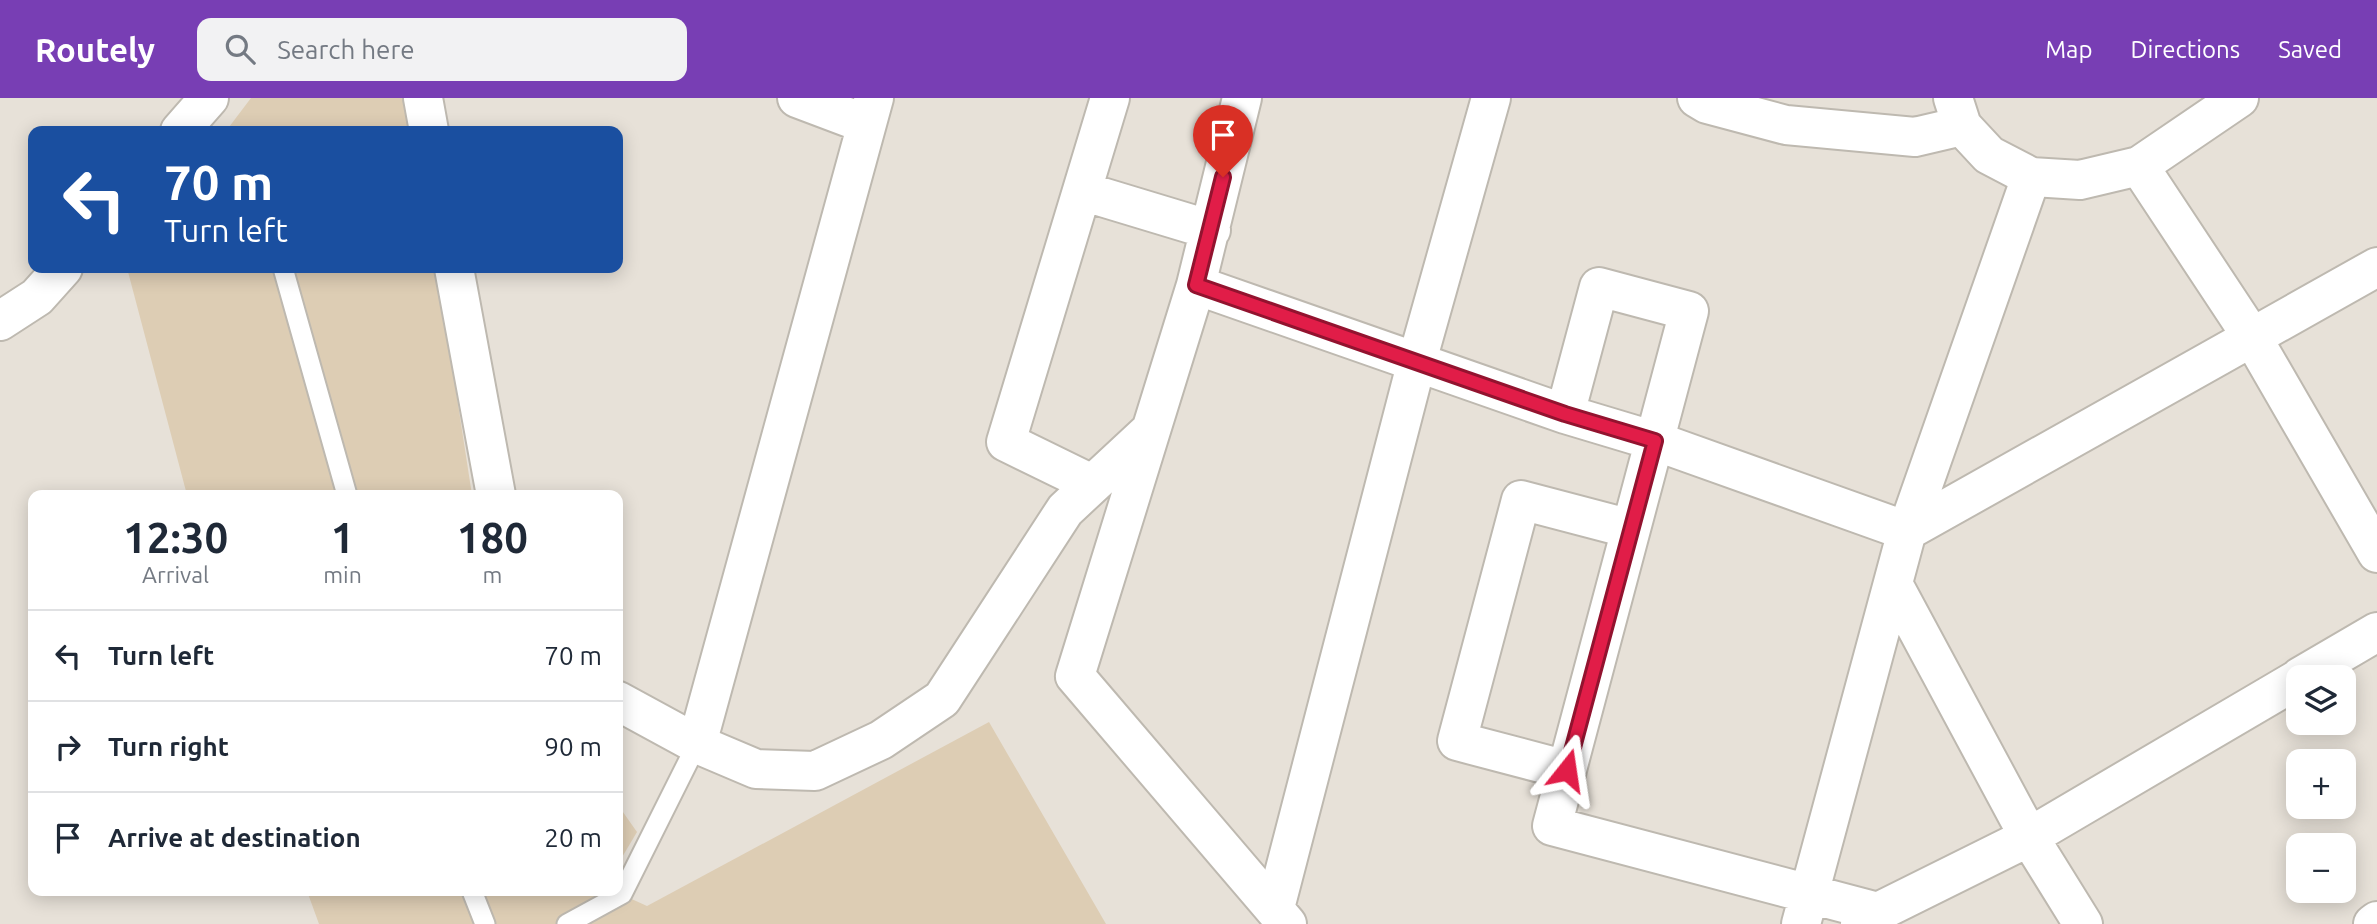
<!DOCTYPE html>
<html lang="en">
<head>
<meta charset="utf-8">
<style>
	body { margin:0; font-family:Ubuntu,sans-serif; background:#f2f2f3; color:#1f2937; height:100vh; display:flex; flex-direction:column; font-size:26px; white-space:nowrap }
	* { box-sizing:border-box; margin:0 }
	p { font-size:23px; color:#747a83 }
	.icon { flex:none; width:38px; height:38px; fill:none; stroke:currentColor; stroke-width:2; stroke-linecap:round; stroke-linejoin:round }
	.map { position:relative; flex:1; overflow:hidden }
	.drawer { position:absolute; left:28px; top:392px; width:595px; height:406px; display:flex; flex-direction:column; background:#fff; border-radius:14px; box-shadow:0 4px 18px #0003 }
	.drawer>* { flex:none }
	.hud { position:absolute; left:28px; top:28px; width:595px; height:147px; border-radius:14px; box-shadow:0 4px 18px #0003; background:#1a4fa0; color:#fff; overflow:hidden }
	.tools { position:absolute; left:2286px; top:567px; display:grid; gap:14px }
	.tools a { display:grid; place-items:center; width:70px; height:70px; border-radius:14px; background:#fff; box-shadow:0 4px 18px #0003; font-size:35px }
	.pin { position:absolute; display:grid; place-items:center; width:60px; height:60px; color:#fff; margin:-72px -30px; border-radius:50% 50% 50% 0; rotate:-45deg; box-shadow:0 0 7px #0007 }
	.pin .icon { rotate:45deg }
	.me { position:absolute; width:77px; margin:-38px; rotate:15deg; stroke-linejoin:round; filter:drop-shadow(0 0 5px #0008) }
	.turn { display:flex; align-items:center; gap:24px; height:147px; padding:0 21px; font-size:32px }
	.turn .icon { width:91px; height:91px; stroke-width:2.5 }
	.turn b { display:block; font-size:49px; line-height:60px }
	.eta { display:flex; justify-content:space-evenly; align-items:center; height:119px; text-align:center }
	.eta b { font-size:42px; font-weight:700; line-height:49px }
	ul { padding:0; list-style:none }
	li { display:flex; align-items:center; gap:21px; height:91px; padding:0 21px; border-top:2px solid #e0e1e3 }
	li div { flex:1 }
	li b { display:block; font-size:26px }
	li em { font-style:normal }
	header { display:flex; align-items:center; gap:42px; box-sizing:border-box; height:98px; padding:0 35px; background:#783eb4; color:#fff }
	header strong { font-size:33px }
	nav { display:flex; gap:38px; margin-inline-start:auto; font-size:24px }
	.search { width:490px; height:63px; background:#f2f2f3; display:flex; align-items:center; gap:18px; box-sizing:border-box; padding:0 24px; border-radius:14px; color:#747a83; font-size:26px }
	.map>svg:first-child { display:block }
	.green { fill:#ddcdb4 }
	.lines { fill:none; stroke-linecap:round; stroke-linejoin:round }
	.service-casing { stroke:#beb9b0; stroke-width:23 }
	.minor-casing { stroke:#beb9b0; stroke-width:42 }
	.secondary-casing { stroke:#beb9b0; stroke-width:42 }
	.service { stroke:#fff; stroke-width:19 }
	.minor { stroke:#fff; stroke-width:38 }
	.secondary { stroke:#fff; stroke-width:38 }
	.route-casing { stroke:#92132f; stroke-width:18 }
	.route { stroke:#e11d48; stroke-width:12 }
</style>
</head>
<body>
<header>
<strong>Routely</strong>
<div class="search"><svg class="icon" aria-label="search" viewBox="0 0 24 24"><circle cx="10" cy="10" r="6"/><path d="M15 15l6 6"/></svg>Search here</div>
<nav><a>Map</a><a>Directions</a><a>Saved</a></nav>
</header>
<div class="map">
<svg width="2377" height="826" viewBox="0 0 2377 826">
	<rect width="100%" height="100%" fill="#e7e1d8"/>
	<path class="green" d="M251,0H411L416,33H226Z
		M127,170H437L472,397H187Z
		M989,624L1106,826H319L307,793H614L647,808Z
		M618,707L637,734L618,766Z"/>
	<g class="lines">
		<g class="service-casing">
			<path id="service" d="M283,170L347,397
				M472,793L485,826
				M567,826L622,796L697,646"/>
		</g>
		<g class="minor-casing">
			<path id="minor" d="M423,0L429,33
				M797,0L866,26
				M1242,0L1196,187L1075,578L1287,826
				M1697,0L1707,6L1786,27L1915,39L1962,28
				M180,33L209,0
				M2139,68L2252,239L2377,455
				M1082,93L1211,132
				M454,170L496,397
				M1196,187L1565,316L1655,343L1907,433L2377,169
				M0,223L37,199L63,170
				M1565,316L1599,189L1689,213L1552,728L1878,814
				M1092,386L1006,344L1110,0
				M1893,486L2029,739L2083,826
				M2300,579L2377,534
				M618,603L697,646L756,671L815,673L881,642L942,601L1065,412L1150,333
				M697,646L874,0
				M1567,672L1457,643L1521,402L1631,431
				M1275,810L1417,263L1491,0
				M1801,826L1907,433L2031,79
				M1860,826L1878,814L2029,739L2298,581
				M2373,826L2377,823"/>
		</g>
		<g class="secondary-casing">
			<path id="secondary" d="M1953,0L1962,28L1989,57L2031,79L2080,82L2139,68L2239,0"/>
		</g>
		<use href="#service" class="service"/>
		<use href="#minor" class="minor"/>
		<use href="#secondary" class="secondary"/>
	</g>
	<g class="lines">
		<g class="route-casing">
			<path id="route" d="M1223,79L1196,187L1565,316L1655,343L1567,672"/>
		</g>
		<use href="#route" class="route"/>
	</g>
</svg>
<div class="tools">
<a><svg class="icon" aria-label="layers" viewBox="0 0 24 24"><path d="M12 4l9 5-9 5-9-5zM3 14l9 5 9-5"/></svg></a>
<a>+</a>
<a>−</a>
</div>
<div class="pin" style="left:1223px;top:79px;background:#d93025"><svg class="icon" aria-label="arrive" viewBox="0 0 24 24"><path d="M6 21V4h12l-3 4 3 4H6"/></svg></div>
<svg class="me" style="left:1567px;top:672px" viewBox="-20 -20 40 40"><path d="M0-17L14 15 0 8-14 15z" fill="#e11d48" stroke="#fff" stroke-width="4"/></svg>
<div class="hud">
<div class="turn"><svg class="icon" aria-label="left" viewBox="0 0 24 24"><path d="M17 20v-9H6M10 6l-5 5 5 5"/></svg><div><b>70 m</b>Turn left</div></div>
</div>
<section class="drawer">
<div class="eta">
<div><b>12:30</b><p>Arrival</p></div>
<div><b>1</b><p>min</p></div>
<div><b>180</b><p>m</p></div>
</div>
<ul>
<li><svg class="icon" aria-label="left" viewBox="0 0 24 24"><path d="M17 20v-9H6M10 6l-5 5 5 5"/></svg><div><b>Turn left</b></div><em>70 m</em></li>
<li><svg class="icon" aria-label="right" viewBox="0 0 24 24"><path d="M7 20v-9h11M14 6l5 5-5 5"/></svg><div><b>Turn right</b></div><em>90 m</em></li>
<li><svg class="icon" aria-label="arrive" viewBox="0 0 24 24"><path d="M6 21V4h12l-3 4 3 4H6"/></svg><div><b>Arrive at destination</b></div><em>20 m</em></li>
</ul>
</section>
</div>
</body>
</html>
